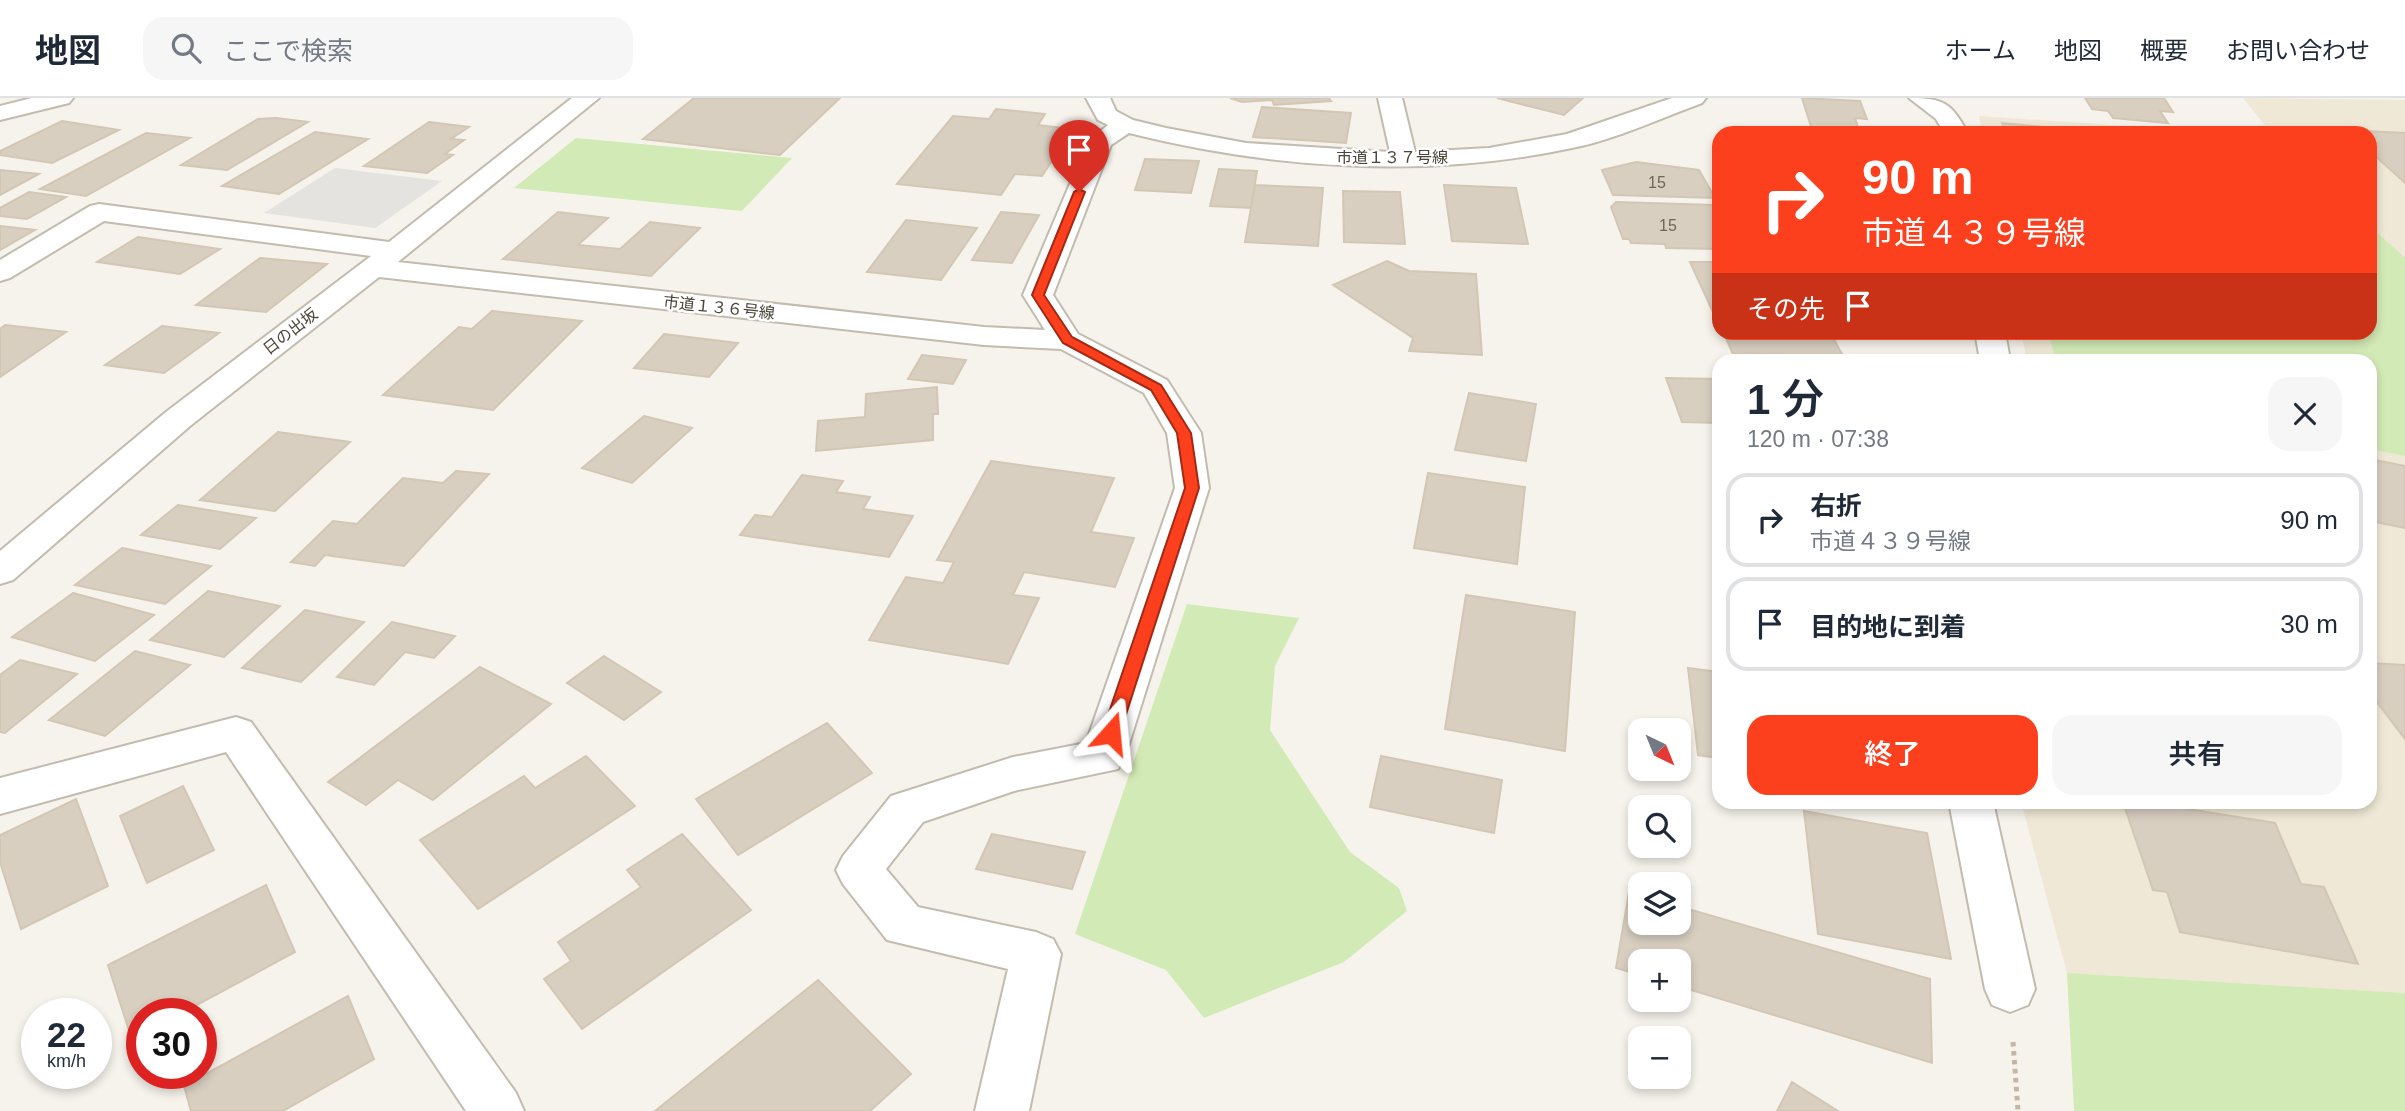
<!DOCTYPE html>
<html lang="ja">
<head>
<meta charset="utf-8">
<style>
	body { margin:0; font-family:Arial,"Noto Sans JP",sans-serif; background:#f6f6f7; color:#1f2937; height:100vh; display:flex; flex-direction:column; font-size:26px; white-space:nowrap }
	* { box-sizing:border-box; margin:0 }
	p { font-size:23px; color:#747a83 }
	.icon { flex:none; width:38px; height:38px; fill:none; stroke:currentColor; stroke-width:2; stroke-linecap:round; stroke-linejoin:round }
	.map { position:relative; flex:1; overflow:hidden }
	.sheet { position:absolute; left:1712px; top:256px; width:665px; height:455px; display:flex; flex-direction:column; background:#fff; border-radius:21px; box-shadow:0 4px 10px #0003 }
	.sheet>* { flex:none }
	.banner { position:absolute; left:1712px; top:28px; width:665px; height:214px; border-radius:21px; box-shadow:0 4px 10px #0003; background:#fc3f1d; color:#fff; overflow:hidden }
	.needle { width:46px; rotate:137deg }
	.tools { position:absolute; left:1628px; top:620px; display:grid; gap:14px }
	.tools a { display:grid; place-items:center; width:63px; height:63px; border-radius:14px; background:#fff; box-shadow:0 4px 10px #0003; font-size:35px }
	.speed { position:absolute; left:21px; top:900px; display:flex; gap:14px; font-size:35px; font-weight:700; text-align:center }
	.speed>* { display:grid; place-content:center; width:91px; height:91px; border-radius:50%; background:#fff; box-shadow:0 4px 10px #0003; line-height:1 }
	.speed small { font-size:18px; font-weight:400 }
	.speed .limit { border:10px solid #d22; background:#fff; color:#111 }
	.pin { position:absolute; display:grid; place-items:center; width:60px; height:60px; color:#fff; margin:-72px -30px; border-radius:50% 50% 50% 0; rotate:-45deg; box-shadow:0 0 7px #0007 }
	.pin .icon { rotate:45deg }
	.me { position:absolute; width:77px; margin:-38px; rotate:18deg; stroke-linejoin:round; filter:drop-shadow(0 0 5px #0008) }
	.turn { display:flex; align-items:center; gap:24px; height:147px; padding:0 35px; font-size:32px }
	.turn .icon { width:91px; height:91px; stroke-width:2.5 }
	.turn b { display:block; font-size:49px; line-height:60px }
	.then { display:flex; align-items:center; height:66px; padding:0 35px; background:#0003; gap:14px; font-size:26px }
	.round { display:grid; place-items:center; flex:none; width:74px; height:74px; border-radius:21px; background:#f6f6f7 }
	.head { display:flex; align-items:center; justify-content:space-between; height:119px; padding:0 35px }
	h1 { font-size:42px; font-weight:600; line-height:52px }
	.cta { display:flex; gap:14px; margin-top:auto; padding:14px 35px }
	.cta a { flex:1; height:80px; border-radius:21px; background:#fc3f1d; color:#fff; font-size:28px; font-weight:600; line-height:80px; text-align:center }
	.cta a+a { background:#f6f6f7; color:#1f2937 }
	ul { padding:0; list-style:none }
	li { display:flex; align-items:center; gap:21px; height:94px; margin:0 14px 10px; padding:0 21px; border:4px solid #e0e1e3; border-radius:21px }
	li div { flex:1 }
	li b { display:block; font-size:26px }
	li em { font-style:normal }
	header { display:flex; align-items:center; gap:42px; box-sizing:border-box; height:98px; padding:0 35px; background:#fff; border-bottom:2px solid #e0e1e3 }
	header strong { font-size:33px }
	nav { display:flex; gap:38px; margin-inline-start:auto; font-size:24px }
	.search { width:490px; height:63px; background:#f6f6f7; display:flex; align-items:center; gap:18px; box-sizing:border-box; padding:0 24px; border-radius:21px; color:#747a83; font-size:26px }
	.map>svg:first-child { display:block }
	.education { fill:#efe8d6 }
	.green { fill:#d2eab5 }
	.parking { fill:#e5e3e0 }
	.building { fill:#d8cfc1; stroke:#d3c7b4; stroke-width:2 }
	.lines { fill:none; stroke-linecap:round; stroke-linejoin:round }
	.minor-casing { stroke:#c2bbae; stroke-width:4 }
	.path { stroke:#c4b79f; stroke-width:5; stroke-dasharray:4.5 4.5; stroke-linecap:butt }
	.minor { fill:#fff; fill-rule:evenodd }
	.route { fill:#fc3f1d; stroke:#a42913; stroke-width:2 }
	.labels { text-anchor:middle; stroke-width:5; stroke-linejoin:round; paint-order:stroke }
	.far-street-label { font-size:16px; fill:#4b4439; stroke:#fff }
	.number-label { font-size:16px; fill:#6e675b }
</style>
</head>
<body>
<header>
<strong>地図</strong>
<div class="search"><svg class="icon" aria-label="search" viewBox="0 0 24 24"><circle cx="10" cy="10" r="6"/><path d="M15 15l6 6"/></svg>ここで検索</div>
<nav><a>ホーム</a><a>地図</a><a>概要</a><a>お問い合わせ</a></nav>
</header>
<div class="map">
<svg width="2405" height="1013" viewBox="0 0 2405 1013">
	<rect width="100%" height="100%" fill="#f6f3ec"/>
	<path class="education" d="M2243,0L2405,2V895L2067,875L2021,704H2370V262H2027L2021,235L2370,234V35H2271Z
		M1979,18L2233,35H1982Z"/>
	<path class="green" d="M576,40L792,60L742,113L514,90Z
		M2370,128L2405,160V358L2370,351V262H2056L2048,235L2370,234Z
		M1187,506L1299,520L1275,568L1270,632L1350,754L1399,790L1407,813L1344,864L1204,920L1166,872L1075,836Z
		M2067,875L2405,895V1013H2074Z"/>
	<path class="parking" d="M335,70L442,83L375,130L264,115Z"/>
	<path class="building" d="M694,0H840L780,57L643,41Z
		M1230,0H1329L1331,3L1274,7L1272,2L1242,4Z
		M1497,0H1583L1564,17Z
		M1802,0L1860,3L1867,21L1855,20L1860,35H1813Z
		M2085,0H2164L2173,14L2160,13L2168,25L2113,20L2108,13L2092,11Z
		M1262,9L1351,15L1346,45L1253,39Z
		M996,11L1045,16L1038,27L1073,31L1042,78L1015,76L1001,97L897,86L953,18L989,21Z
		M276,20L308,24L227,72L181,67L258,21Z
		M62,23L119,32L52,65L0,57V53Z
		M429,24L469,29L451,41L464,42L445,56L453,57L427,75L364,68Z
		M2002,25L2109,35H2006Z
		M2346,32L2405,35V85L2370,53V35H2350Z
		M315,34L368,41L279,96L222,88Z
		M146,35L190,40L86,98L40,91Z
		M1145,61L1199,63L1191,95L1135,92Z
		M1636,64L1699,72L1715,100L1613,97L1602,72Z
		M1219,71L1257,73L1251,110L1210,108Z
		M0,72H1L39,76L0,97Z
		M1255,87L1323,90L1318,148L1245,144Z
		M1444,87L1516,90L1528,146L1452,143Z
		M1343,93L1400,94L1405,146L1344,144Z
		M29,94L66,99L27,121L0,118V110Z
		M1616,104L1715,107L1718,114V151L1666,150L1665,146L1631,145L1629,141H1623L1611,109Z
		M558,114L608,120L578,147L620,151L650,124L700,130L651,178L503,161Z
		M1001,114L1039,117L1012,165L972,162Z
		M906,122L977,130L941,182L867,174Z
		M0,128L35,132L0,152Z
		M138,139L220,151L180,176L97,164Z
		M260,160L327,166L266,214L196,207Z
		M1387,163L1409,173L1476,176L1482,257L1409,253L1413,240L1333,187Z
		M1690,164H1718V225Z
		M492,213L582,223L493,312L383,297L459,229L472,231Z
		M5,227L66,234L0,279V231Z
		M162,228L219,235L164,275L105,267Z
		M1723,234H1830L1843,258L1733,256Z
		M664,236L738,245L709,279L634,270Z
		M922,257L966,262L953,286L908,281Z
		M1666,280L1718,281V325L1682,324Z
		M937,289L938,316H933V342L816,353L818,323L865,319L866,296Z
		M1469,295L1536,306L1526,363L1455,352Z
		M644,318L692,330L632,385L582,370Z
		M278,334L350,344L275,413L200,402Z
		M2370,361L2405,368V430L2370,423Z
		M991,363L1114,380L1091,434L1134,440L1115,489L1024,474L1013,497L1039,500L1008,566L869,542L906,479L943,485L954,464L937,462Z
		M456,373L489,376L404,468L325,457L315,468L291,464L333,423L357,426L403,380L443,385Z
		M1428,375L1525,389L1517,466L1414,450Z
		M802,377L843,383L836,394L870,399L863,411L913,418L889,459L740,437L755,417L772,419Z
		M178,407L256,420L220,451L141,437Z
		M122,450L211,468L165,506L75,487Z
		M208,493L280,508L224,559L150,542Z
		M73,495L154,517L95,563L12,539Z
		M1466,497L1575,514L1565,653L1445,631Z
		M305,512L364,524L301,584L242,570Z
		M392,524L455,538L434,560L405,554L374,587L337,579Z
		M135,553L190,567L105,638L49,622Z
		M604,558L661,594L624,622L567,585Z
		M20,562L77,576L5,635L0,634V577Z
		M2370,565L2405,567V641L2370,595Z
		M480,569L551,606L433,702L398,682L366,707L328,684Z
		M1688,570L1718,574V660L1698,657Z
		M827,625L872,675L738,757L696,701Z
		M586,658L635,708L478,811L420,742L524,678L535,690Z
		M1381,658L1502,682L1494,735L1370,709Z
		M183,688L214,752L147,785L120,718Z
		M76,701L108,788L21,831L0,764V737Z
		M2123,704H2144L2275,725L2301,786L2324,789L2358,866L2180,834L2167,794L2153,792Z
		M1804,713L1927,735L1951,861L1818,836Z
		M682,736L751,812L582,931L544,881L571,863L558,844L641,789L627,772Z
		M992,736L1085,754L1072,791L976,771Z
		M266,787L295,854L182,915H142V937L132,942L108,867Z
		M1629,794L1640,797V824H1678V808L1930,881L1932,965L1678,888V863H1640V877L1616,870Z
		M818,882L911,976L870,1013H655Z
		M348,898L374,961L283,1013H191L184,988Z
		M1792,984L1838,1013H1777Z"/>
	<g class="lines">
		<g class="minor-casing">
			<path id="minor" d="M32,0H73L69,5L0,22V8Z
				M572,0H599L398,164L984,229L1045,232L1023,197L1088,43L1108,27L1098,22L1086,0H1110L1116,13L1133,22L1166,30L1246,45L1390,54L1378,0H1402L1415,54L1489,50L1567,36L1672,0H1706L1702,5C1661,20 1614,42 1572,50C1426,81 1273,71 1129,35L1111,47L1053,197L1078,236L1167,282L1201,335L1209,390L1125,659L1118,671L1014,693L923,724L886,771L918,809L1036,834L1053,841L1061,856L1029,1013H975L1008,871L887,842L843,786L836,772L843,758L891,698L1013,659L1086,645L1175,390L1167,335L1144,295L1061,251L984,247L379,179L190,328L13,482L0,486V453L166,314L371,158L104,123L10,180L0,183V162L90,108L99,106L389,144Z
				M1909,0C1944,0 1951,5 1968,35H1944L1936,21Z
				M1975,234H2005L2010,262H1980Z
				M236,619L251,624L516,995L524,1013H466L226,654L0,716V680Z
				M1949,704H1993L2035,891L2028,907L2010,914L1992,907L1985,891Z"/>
		</g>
		<path class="path" d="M2013,944L2018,1013"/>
		<use href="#minor" class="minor"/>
	</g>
	<path class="route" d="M1079,91L1085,94L1044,197L1072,239L1161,287L1191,335L1199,390L1120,635L1117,639H1105L1102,635L1185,390L1177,335L1151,292L1063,245L1032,197L1074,94Z"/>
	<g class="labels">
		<g class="far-street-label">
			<text x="1392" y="65">市道１３７号線</text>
			<text transform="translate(719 209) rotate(6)" y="6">市道１３６号線</text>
			<text transform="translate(290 233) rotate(-38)" y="6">日の出坂</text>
		</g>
		<g class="number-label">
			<text x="1657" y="90">15</text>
			<text x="1668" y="133">15</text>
		</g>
	</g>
</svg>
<div class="tools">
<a><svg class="needle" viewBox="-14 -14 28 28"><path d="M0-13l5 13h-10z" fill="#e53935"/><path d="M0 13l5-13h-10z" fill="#747a83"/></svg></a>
<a><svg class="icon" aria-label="search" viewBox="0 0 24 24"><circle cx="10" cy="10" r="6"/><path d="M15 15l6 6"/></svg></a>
<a><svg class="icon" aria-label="layers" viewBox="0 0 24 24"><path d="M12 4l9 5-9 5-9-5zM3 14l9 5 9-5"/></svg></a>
<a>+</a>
<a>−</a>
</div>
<div class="speed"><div>22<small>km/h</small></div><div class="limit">30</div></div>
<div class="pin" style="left:1079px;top:94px;background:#d93025"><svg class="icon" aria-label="arrive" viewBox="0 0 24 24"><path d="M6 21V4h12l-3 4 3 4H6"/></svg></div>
<svg class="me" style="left:1111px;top:635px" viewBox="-20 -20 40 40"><path d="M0-17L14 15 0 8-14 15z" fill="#fc3f1d" stroke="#fff" stroke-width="4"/></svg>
<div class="banner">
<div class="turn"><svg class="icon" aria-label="right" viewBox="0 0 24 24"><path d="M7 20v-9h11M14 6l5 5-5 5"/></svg><div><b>90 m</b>市道４３９号線</div></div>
<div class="then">その先<svg class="icon" aria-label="arrive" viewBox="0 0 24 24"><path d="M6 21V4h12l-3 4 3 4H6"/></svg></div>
</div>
<section class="sheet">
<div class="head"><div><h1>1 分</h1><p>120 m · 07:38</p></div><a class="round"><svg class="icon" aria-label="close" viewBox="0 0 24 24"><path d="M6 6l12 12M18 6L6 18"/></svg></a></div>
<ul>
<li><svg class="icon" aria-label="right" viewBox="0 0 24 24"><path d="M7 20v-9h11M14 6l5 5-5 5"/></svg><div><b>右折</b><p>市道４３９号線</p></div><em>90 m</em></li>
<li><svg class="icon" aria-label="arrive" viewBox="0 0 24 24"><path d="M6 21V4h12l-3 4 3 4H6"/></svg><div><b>目的地に到着</b></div><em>30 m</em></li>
</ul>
<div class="cta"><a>終了</a><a>共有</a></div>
</section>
</div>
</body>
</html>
